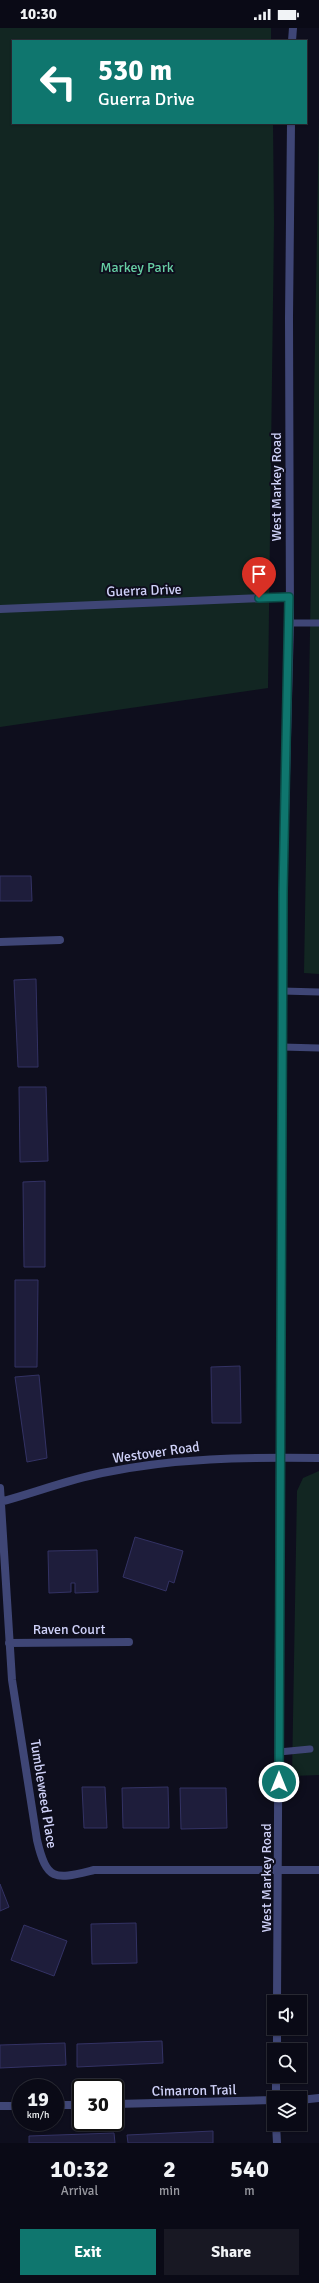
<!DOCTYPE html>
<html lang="en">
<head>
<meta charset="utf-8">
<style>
	body { margin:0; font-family:Signika,sans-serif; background:#181823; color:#f1f3f6; height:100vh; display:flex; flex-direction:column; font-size:15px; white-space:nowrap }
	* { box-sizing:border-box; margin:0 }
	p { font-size:13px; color:#999aa1 }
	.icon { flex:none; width:22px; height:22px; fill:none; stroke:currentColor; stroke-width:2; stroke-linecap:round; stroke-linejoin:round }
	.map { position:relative; height:2115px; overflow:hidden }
	.details { display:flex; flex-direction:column; background:#0a0a16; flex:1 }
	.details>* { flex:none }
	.hud { position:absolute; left:12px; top:12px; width:295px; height:84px; border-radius:0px; box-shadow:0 1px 3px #0004,0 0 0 1px #2a2b35; background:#0f766e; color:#fff; overflow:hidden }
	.buttons { position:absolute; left:267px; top:1967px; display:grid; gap:8px }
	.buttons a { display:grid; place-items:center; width:40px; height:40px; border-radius:0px; background:#0a0a16; box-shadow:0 1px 3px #0004,0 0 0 1px #2a2b35; font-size:20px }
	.speed { position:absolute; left:12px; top:2051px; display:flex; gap:8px; font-size:20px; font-weight:700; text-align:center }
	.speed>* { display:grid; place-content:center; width:52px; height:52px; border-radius:50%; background:#0a0a16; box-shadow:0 1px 3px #0004,0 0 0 1px #2a2b35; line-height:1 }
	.speed small { font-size:10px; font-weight:400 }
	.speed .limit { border:2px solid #111; border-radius:6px; background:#fff; color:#111 }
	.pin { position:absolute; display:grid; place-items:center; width:34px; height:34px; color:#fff; margin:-41px -17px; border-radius:50% 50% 50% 0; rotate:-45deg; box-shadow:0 0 4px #0007 }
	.pin .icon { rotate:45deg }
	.me { position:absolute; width:44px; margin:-22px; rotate:0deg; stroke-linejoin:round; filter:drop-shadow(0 0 3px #0008) }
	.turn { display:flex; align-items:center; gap:14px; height:84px; padding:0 20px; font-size:18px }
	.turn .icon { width:52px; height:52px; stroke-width:2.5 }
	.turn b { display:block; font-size:28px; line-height:34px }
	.eta { display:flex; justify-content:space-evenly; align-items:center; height:68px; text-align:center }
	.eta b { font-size:24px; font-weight:700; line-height:28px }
	.action { display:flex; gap:8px; margin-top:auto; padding:8px 20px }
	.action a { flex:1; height:46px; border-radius:0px; background:#0f766e; color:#fff; font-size:16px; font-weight:700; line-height:46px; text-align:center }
	.action a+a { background:#181823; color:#f1f3f6 }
	.status { display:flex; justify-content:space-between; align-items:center; height:28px; padding:0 20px; background:#0a0a16; direction:ltr }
	.status svg { height:11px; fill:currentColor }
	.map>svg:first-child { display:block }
	.green { fill:#122622 }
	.building { fill:#1e1d3b; stroke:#333264 }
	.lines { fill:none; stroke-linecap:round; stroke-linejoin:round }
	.service { stroke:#3f4676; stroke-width:7 }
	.minor { stroke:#3f4676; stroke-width:8 }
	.route-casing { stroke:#0a4d48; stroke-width:10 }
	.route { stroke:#0f766e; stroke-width:7 }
	.labels { text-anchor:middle; stroke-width:4; stroke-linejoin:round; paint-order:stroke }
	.park-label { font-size:14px; fill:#66cea3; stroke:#0e0e1d }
	.street-label { font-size:14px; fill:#d0d2f9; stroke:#0e0e1d }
</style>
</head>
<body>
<div class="status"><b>10:30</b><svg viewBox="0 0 49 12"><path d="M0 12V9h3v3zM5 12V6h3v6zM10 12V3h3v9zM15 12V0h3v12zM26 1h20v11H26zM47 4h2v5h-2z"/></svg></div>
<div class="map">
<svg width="319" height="2115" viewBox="0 0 319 2115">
	<rect width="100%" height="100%" fill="#0e0e1d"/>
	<path class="green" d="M0,0H271V13H13V95H273L274,195L268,660L0,699Z
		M319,91V946L304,945Z
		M319,1443V1747L292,1748L297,1463L303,1450Z"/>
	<path class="building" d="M0,848H31L32,873H0Z
		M36,951L38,1039H18L14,952Z
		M19,1059H46L48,1133L20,1134Z
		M45,1153V1239H24L23,1154Z
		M15,1252H38L37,1339H15Z
		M240,1338L241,1395H212L211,1339Z
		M39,1347L47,1430L27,1434L15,1349Z
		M135,1509L183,1523L174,1555L169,1553L166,1563L123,1549Z
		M97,1522L98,1564L75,1565V1555H71V1564L49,1565L48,1523Z
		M82,1759H105L107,1800H84Z
		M168,1759L169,1800H123L122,1760Z
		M180,1760H226L227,1800L181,1801Z
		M0,1856L9,1879L0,1883Z
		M136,1895L137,1935L92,1936L91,1896Z
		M24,1897L67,1913L54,1948L11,1932Z
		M162,2013L163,2035L77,2039V2016Z
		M65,2015L66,2037L0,2040V2017Z
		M213,2103V2115H128L127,2107Z
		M114,2105L115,2115H29V2108Z"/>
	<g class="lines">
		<path class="service" d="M290,595H319
			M282,963L319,964
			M282,1019L319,1020
			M279,1724L310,1721"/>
		<path class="minor" d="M292,13L293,0
			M0,581L289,569
			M0,914L60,912
			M0,1460L12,1652L37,1812C47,1855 56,1851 94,1842H319
			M0,1474C34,1465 67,1452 102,1445C174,1430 246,1429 319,1430
			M9,1615L129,1614
			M277,1974L283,864L290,595L289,290L291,95
			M277,2022V2000
			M276,2070V2048
			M300,2072L319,2070
			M115,2076L274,2072
			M55,2077H81
			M0,2078H21
			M276,2096L277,2115"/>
	</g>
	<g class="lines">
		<g class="route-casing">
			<path id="route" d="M259,570L289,569L283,864L279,1754"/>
		</g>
		<use href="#route" class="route"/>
	</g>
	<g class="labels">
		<g class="park-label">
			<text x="137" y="244">Markey Park</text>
		</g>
		<g class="street-label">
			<text transform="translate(276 459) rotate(-90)" y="5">West Markey Road</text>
			<text transform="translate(144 562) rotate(-2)" y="5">Guerra Drive</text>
			<text transform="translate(156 1424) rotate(-8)" y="5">Westover Road</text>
			<text x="69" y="1606">Raven Court</text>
			<text transform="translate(44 1766) rotate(81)" y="5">Tumbleweed Place</text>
			<text transform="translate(266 1850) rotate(-90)" y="5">West Markey Road</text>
			<text transform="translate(194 2062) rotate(-1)" y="5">Cimarron Trail</text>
		</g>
	</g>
</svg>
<div class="buttons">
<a><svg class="icon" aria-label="sound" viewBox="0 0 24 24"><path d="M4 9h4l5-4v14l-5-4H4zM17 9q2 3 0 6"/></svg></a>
<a><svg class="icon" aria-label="search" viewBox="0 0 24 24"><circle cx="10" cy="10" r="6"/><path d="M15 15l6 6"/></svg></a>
<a><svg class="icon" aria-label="layers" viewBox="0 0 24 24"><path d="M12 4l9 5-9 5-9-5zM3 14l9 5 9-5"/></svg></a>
</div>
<div class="speed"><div>19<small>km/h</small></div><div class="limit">30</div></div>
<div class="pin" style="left:259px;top:570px;background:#d93025"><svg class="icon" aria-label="arrive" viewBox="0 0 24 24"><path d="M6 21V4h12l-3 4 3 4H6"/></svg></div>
<svg class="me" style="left:279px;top:1754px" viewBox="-20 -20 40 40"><circle r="17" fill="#0f766e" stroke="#fff" stroke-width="3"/><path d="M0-11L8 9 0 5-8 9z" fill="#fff"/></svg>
<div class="hud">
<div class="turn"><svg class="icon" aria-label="left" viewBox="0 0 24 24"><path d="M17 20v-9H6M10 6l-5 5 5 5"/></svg><div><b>530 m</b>Guerra Drive</div></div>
</div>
</div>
<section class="details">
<div class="eta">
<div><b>10:32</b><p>Arrival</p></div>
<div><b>2</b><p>min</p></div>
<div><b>540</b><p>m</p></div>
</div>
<div class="action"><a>Exit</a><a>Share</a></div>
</section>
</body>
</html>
